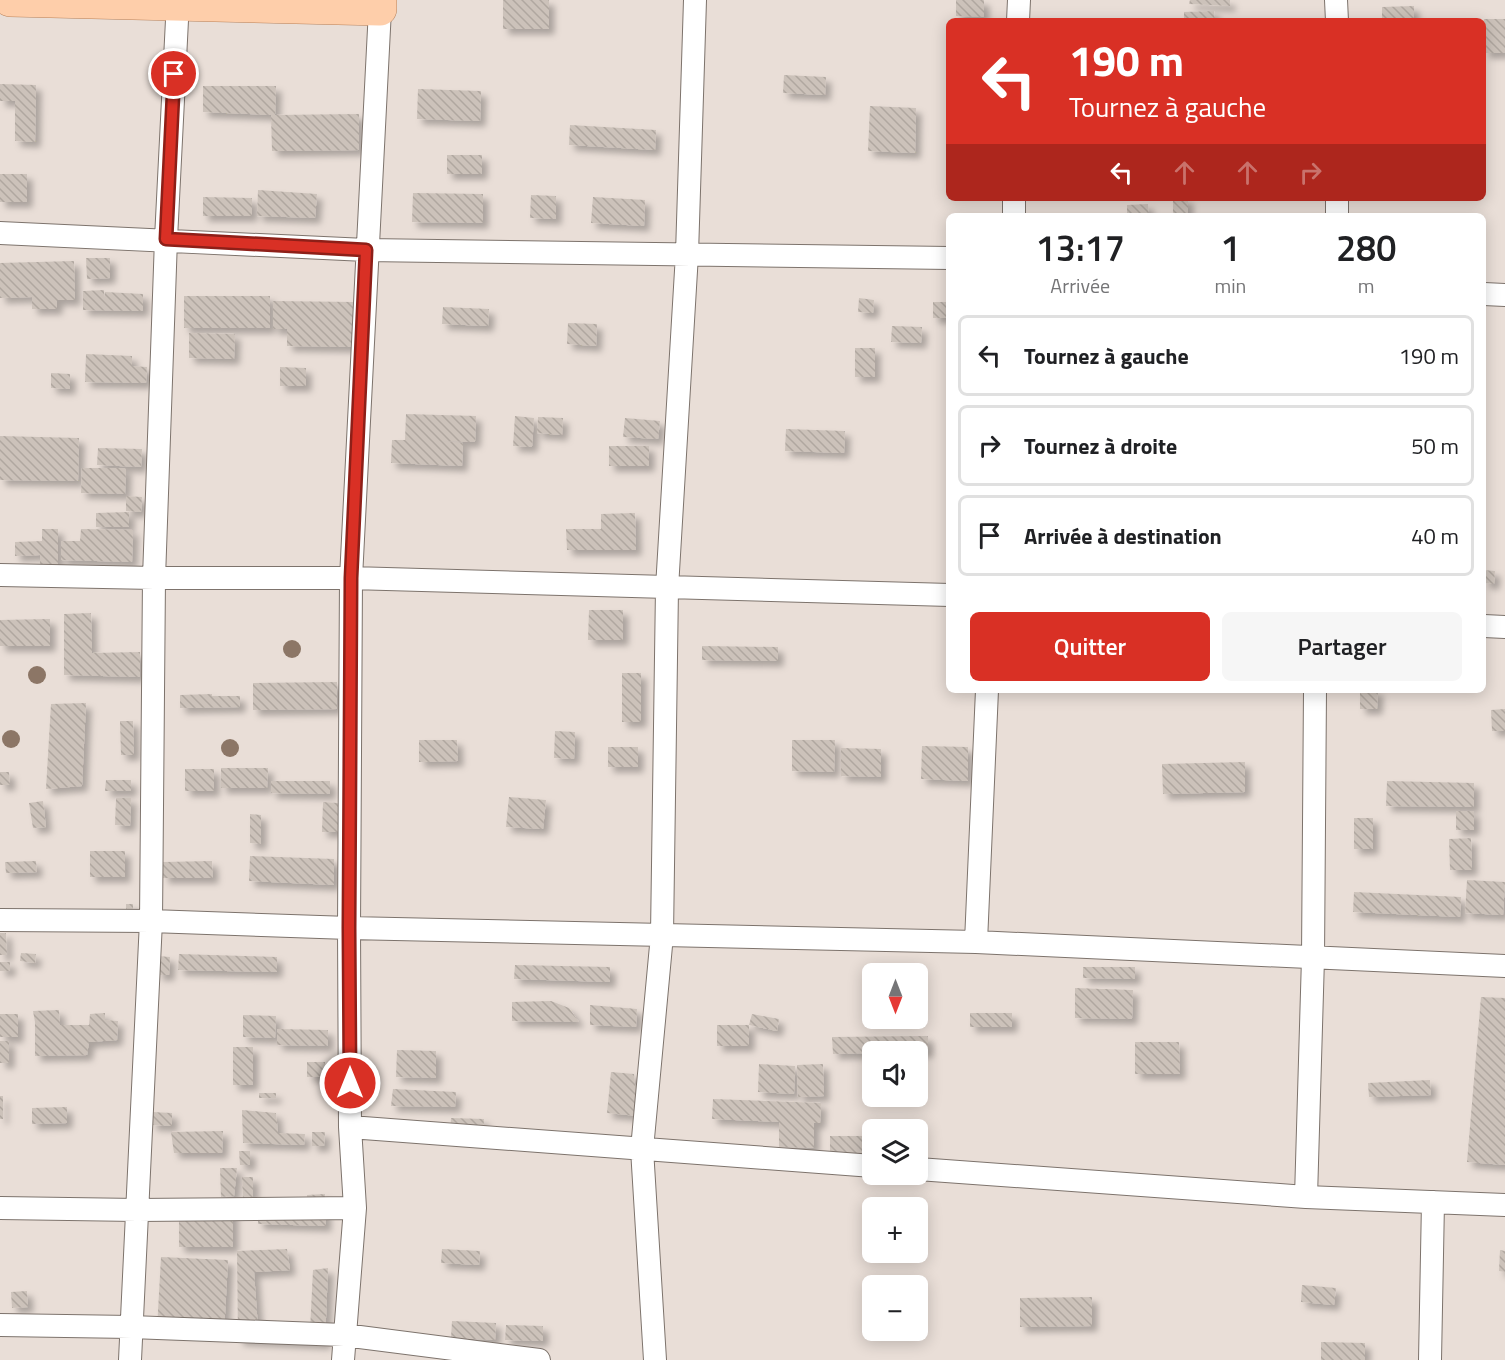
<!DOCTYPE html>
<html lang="fr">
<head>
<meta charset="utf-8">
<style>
	body { margin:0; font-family:"Titillium Web",sans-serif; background:#f6f6f6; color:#202124; height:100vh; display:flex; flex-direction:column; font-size:22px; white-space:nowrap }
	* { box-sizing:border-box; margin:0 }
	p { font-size:20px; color:#757577 }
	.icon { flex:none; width:33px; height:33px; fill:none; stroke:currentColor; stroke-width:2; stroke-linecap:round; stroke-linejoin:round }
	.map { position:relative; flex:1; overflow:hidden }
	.drawer { position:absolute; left:946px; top:213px; width:540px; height:480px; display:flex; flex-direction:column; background:#fff; border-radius:9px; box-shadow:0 3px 15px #0003 }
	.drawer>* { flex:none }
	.top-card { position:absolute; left:946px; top:18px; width:540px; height:183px; border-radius:9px; box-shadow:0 3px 15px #0003; background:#d93025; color:#fff; overflow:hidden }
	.needle { width:39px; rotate:180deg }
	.fabs { position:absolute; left:862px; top:963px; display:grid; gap:12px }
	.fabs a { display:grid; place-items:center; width:66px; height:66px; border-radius:9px; background:#fff; box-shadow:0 3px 15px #0003; font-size:30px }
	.pin { position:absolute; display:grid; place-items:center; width:51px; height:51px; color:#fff; margin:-26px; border:3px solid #fff; border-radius:50%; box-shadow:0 2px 6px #0007 }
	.me { position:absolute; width:66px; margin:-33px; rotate:0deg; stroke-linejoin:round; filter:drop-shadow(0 0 4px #0008) }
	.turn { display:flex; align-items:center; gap:21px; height:126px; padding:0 24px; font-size:27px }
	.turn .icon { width:78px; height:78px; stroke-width:2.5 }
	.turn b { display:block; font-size:42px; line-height:51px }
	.lanes { display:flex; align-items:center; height:57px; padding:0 24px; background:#0003; justify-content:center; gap:30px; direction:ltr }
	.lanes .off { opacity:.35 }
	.eta { display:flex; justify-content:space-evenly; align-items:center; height:102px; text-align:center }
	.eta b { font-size:36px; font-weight:600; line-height:42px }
	.button { display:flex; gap:12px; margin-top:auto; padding:12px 24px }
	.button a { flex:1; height:69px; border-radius:9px; background:#d93025; color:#fff; font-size:24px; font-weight:600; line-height:69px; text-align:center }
	.button a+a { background:#f6f6f6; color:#202124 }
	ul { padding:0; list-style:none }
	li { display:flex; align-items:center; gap:18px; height:81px; margin:0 12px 9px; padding:0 12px; border:3px solid #e0e0e0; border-radius:9px }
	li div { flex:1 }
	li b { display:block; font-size:22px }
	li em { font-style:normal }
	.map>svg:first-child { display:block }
	.building { fill:url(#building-back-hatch); filter:url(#shadow) }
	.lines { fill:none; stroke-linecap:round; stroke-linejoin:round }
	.street-casing { stroke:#7d736c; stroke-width:24 }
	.primary-casing { stroke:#b8825b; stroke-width:34 }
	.street { stroke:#fff; stroke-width:22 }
	.primary { stroke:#feceaa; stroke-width:33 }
	.tree { fill:#8c7666 }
	.route-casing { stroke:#8d1f18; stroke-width:15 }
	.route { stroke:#d93025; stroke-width:10 }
</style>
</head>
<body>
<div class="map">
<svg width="1505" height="1360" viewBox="0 0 1505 1360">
	<defs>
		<pattern id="building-back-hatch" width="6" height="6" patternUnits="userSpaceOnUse" patternTransform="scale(1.5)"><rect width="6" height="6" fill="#ccc2ba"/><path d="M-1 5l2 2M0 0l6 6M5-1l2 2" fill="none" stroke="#b0a7a0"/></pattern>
		<filter id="shadow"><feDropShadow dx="5.5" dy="5.5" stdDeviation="3" flood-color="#0004"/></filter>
	</defs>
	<rect width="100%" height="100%" fill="#e9ded7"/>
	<path class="building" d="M503,0H549V29H503Z
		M956,0H984V17L956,16Z
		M1190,0H1230V6L1189,4Z
		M1414,6V21H1382V7Z
		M1214,11L1215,21H1184V12Z
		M1484,19H1505V53H1484Z
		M784,75L826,77L825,95L783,93Z
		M0,84L36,85L35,142L15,141V101H0Z
		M203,86H276L275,115L359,114V150L272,151L271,115L203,112Z
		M418,89L481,91L480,121L417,119Z
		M870,106L916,108L915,153L868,151Z
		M570,125L656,130L655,150L569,145Z
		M447,155H482V174H447Z
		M0,174H27V202H0Z
		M258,190L317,194L315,218L257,216Z
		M413,193L483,194V223L412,222Z
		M531,195L556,196V219L530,218Z
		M203,197L252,198V216H203Z
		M593,197L645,200L644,226L591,223Z
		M1173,198H1188V216H1173Z
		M1148,204L1149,216H1127V205Z
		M86,258H110V278L87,279Z
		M74,261L75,300H57V309H32V297L0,298V263Z
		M104,290V298L105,292L143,294V311L83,310V291Z
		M184,296H270V328H184Z
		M859,298L874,300L873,313L858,312Z
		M273,301L355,302L354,347L287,346V329H273Z
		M933,302H950V318H933Z
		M443,307L489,309L488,326L442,324Z
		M568,323L597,324L596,346L567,344Z
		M892,326L922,327L921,343L891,342Z
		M189,333L235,334L234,359L189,358Z
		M855,348H875V377H855Z
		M86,354L132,356V366L147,367L146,383L85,382Z
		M280,367L306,368V386H280Z
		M51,373L70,374V389L51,388Z
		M406,414L476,416L475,442L441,441L463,443L462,466L391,463L392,440H405Z
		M515,416L534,418L532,447L513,446Z
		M538,417L563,418L562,435L537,433Z
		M625,418L660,421L658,439L623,437Z
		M786,429L845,431L844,453L785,451Z
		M0,436L79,438L78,481L0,480Z
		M609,446H649V466H609Z
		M98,448L142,449L141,467L97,465Z
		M82,468H126L125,494L81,493Z
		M126,496L142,497L141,512L126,511Z
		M129,512V527H96V513Z
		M635,513L636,550H567L566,529H601V514Z
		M42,529H58V567H40V555L15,556V542L42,541Z
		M81,529L133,530L132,562L61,560V541H80Z
		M1484,570L1495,571L1494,584L1484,583Z
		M589,610H623V640H588Z
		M91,613L92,653L140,652V677L64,675V614Z
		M50,619V646H0V620Z
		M702,646L778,647V661L702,660Z
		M622,673H641V722H622Z
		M337,682V709L253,710V683Z
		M1360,690H1378L1377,709H1360Z
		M212,694V696H240V707L180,708V695Z
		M86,703L82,786L46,789L51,704Z
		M1505,709V731H1492L1491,710Z
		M120,721H133L134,755H121Z
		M555,731L575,732L574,759L554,758Z
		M419,740H457L458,761L419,762Z
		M792,740H835L834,772L792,771Z
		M922,746L968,747V781L921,779Z
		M608,747H638V767H608Z
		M841,748L881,749V777L841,776Z
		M1245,762V792L1163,794L1162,764Z
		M221,768H268L267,788H221Z
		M185,769H214V791H185Z
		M0,772H9L10,785H0Z
		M106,780H131V791H105Z
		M271,781H330V794L271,793Z
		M1387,781L1474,783V807L1386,806Z
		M509,797L546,800L543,829L506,827Z
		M116,798H131L130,826L115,825Z
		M43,801L46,827L33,828L29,803Z
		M323,802L339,803V832H322Z
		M1456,811H1474V830H1456Z
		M250,814L261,815V844L250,843Z
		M1354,818H1373V849H1354Z
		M1471,838L1472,870H1450L1449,839Z
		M90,851H125V877H90Z
		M250,856L334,859V885L249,881Z
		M36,861L37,872L6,873L5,862Z
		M212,861L213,878H163V862Z
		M1467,880L1505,882L1503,915L1465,913Z
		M1354,892L1461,897L1460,917L1353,912Z
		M126,904H133V914L126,913Z
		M0,933H6L7,955H0Z
		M21,953L36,954L35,963L20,961Z
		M179,954L277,957V972L178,970Z
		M158,956L170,957L169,975H157Z
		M0,962H10V971H0Z
		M515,965L610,967V982L514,979Z
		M1083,967H1135V979L1083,978Z
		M1075,988L1133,990L1132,1019L1075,1018Z
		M1481,997L1505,998V1165L1467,1162Z
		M551,1001L569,1008L579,1022L512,1021V1002Z
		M590,1005L637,1009L636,1027L590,1025Z
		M59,1010L60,1025H89L90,1014L105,1013V1020L118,1021L117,1040L89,1042L87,1055L35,1056V1022L33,1011Z
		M970,1013H1012V1027H970Z
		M0,1014H18V1037H0Z
		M752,1014L779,1019L777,1031L749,1025V1046H717V1025H749Z
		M243,1015L276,1016L275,1038L243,1037Z
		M277,1029L328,1030V1046L277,1045Z
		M928,1036V1052H873V1053L833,1054L832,1037Z
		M0,1041H9V1063H0Z
		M1135,1042H1179L1180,1074H1135Z
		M233,1047H253V1085H233Z
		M397,1050L436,1051V1078L396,1077Z
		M307,1062H325V1077H307Z
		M759,1064L795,1066L794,1094L758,1092Z
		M823,1064L824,1096L798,1097L797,1065Z
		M611,1072L634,1074L638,1116L607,1113Z
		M1430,1080L1431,1095L1369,1097L1368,1083Z
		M393,1089L456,1092L455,1107L391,1106Z
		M259,1093H276V1098H259Z
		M0,1096H3V1119H0Z
		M713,1099L821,1103L820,1123H814V1148L779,1147V1122L712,1119Z
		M67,1107V1123L32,1124V1108Z
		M242,1110L276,1113L278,1133L305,1134L304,1145L243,1143Z
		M152,1112L172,1113V1126L151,1125Z
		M451,1118L484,1119L483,1137L450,1136Z
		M223,1131L222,1153H174L171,1132Z
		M312,1132H325L324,1146H312Z
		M830,1136H873V1155L830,1154Z
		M239,1151H250V1165H240Z
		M220,1168H237L234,1196L221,1197Z
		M242,1177H253V1202L243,1203Z
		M325,1194L326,1226L258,1224V1204L307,1209V1195Z
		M179,1201H233V1247H179Z
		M287,1249L290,1270L254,1272L258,1328L310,1330L313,1270L328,1268L325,1344L238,1340L237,1251Z
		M442,1249L480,1251L479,1265L441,1263Z
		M1500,1250L1505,1251V1272L1499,1271Z
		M161,1257L228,1260L224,1333L157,1329Z
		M1302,1285L1336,1288L1334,1305L1301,1302Z
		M27,1291L28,1307L12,1308L11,1292Z
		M1092,1297V1326L1020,1327V1298Z
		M452,1321L496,1323L495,1340L451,1338Z
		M506,1325L543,1326V1341L505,1340Z
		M1321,1342L1365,1343V1360H1321Z"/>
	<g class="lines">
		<g class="street-casing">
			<path id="street" d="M1336,0L1337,21
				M1018,21L1019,0
				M1337,198V216
				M1014,216V198
				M0,233L366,250L950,258
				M1484,294L1505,295
				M0,575L154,578H351L950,595
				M1484,626L1505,627
				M0,920L151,921L349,928L976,942L1505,966
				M976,942L987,690
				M350,1127L873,1166
				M918,1169L1306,1197L1505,1205
				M1306,1197L1313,958L1315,690
				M0,1208L137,1210L355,1208
				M0,1325L131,1327L344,1335L539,1360
				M130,1360L151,921L154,578L166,239L178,0
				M343,1360L355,1208L350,1127L349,928L351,578L380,9
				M655,1360L642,1149L662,935L667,588L687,254L695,0
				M1430,1360L1433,1202"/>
		</g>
		<g class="primary-casing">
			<path id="primary" d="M10,0L380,9V0"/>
		</g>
		<use href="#street" class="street"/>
		<use href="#primary" class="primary"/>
	</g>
	<g class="tree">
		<circle cx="292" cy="649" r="9"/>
		<circle cx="37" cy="675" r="9"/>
		<circle cx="11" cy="739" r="9"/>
		<circle cx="230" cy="748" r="9"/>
	</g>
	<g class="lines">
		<g class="route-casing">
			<path id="route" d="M174,74L166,239L366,250L351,578L349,928L350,1083"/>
		</g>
		<use href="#route" class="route"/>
	</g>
</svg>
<div class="fabs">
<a><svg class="needle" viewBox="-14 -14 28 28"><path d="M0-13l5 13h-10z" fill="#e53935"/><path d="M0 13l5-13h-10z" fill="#757577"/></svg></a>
<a><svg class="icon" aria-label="sound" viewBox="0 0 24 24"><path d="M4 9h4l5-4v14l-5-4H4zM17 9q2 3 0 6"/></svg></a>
<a><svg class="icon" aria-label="layers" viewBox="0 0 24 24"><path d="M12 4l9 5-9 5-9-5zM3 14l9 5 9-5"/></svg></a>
<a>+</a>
<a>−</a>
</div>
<div class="pin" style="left:174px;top:74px;background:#d93025"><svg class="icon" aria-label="arrive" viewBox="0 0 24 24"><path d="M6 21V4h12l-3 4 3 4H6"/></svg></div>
<svg class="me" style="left:350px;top:1083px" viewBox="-20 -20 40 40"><circle r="17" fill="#d93025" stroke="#fff" stroke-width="3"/><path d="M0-11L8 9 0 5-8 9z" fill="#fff"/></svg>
<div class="top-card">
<div class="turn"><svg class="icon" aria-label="left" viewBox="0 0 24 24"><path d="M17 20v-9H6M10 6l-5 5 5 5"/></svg><div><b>190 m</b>Tournez à gauche</div></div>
<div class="lanes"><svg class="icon" aria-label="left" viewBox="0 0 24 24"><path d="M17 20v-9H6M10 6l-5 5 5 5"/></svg><svg class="icon off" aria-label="ahead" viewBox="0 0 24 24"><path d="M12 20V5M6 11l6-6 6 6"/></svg><svg class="icon off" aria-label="ahead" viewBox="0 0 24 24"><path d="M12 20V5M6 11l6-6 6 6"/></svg><svg class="icon off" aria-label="right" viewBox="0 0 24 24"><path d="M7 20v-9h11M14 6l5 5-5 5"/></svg></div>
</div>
<section class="drawer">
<div class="eta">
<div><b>13:17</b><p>Arrivée</p></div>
<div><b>1</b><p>min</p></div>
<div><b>280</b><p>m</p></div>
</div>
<ul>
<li><svg class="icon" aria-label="left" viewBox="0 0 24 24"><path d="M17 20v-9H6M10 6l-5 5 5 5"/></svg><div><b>Tournez à gauche</b></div><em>190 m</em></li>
<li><svg class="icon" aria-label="right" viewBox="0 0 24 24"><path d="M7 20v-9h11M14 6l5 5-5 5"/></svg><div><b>Tournez à droite</b></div><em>50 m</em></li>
<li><svg class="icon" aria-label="arrive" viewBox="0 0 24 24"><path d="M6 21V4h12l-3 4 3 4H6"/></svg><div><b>Arrivée à destination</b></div><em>40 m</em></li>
</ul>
<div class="button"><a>Quitter</a><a>Partager</a></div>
</section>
</div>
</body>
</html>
